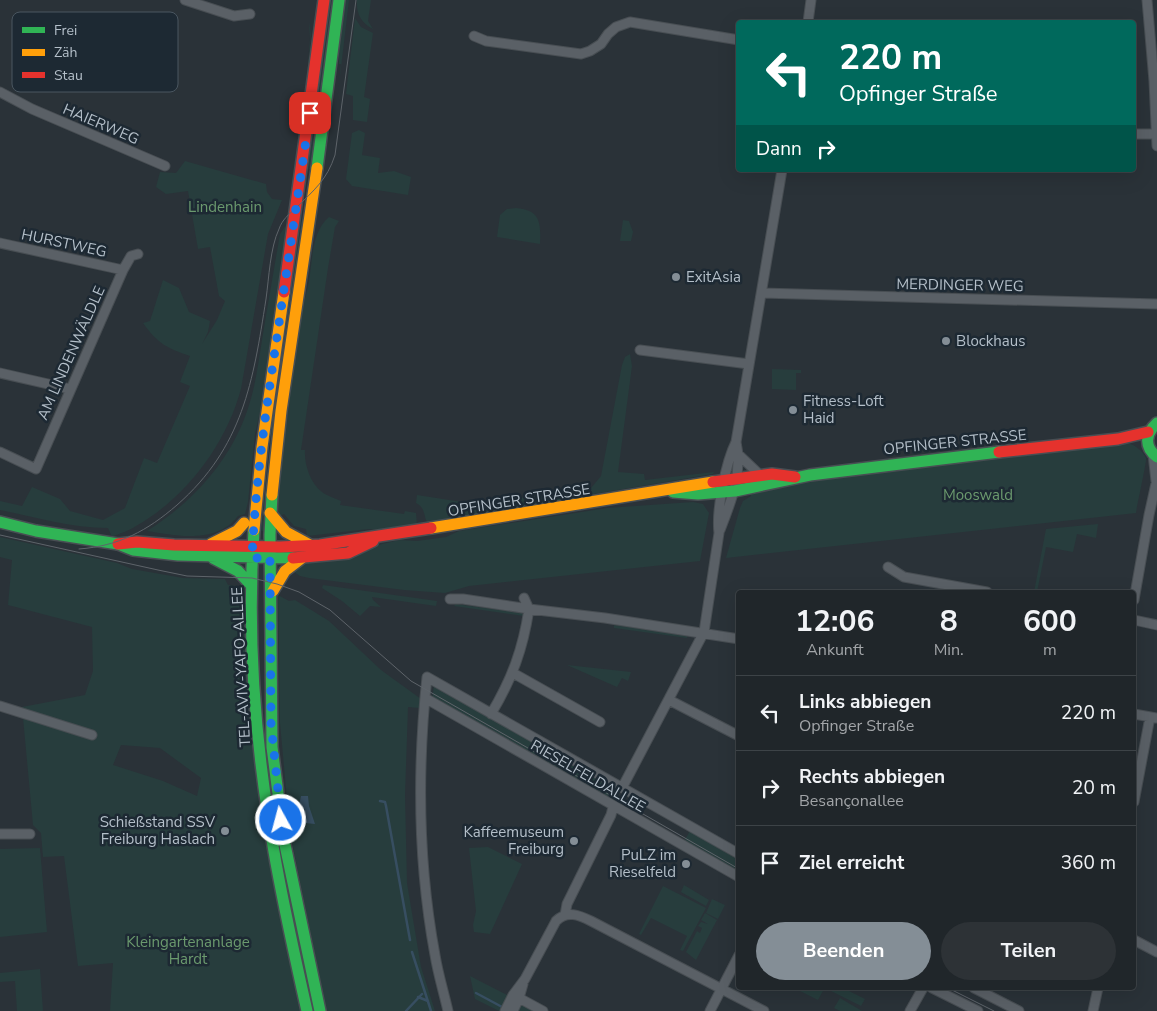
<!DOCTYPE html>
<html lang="de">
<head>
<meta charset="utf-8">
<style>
	body { margin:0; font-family:"Nunito Sans",sans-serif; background:#2d3236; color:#f1f3f6; height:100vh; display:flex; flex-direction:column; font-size:19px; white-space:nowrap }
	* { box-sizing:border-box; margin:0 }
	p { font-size:16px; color:#a2a5a8 }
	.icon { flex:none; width:28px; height:28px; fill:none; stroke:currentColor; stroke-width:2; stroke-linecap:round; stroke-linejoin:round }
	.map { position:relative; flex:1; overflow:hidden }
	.panel { position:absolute; left:736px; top:590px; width:400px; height:400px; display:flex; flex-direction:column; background:#20262a; border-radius:5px; box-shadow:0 5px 20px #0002,0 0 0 1px #3d4347 }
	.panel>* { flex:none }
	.banner { position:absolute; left:736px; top:20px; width:400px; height:152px; border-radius:5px; box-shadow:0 5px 20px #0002,0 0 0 1px #3d4347; background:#00695c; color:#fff; overflow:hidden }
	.pin { position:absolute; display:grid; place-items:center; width:42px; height:42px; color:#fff; margin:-21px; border-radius:10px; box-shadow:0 2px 8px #0006 }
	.me { position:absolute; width:55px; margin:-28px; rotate:353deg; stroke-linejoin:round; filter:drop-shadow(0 0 4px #0008) }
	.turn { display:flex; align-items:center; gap:18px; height:105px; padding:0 20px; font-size:22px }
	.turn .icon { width:65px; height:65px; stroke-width:2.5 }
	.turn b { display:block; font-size:35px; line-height:42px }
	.then { display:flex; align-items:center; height:48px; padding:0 20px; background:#0003; gap:10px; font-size:19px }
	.eta { display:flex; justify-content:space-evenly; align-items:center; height:85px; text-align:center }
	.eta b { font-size:30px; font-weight:700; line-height:35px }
	.button { display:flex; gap:10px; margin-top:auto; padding:10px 20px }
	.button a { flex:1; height:58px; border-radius:30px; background:#848e96; color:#fff; font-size:20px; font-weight:700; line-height:58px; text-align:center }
	.button a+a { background:#2d3236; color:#f1f3f6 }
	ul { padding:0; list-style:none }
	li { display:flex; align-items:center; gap:15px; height:75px; padding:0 20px; border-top:1px solid #3d4347 }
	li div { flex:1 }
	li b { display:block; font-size:19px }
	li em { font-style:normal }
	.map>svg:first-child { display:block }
	.green { fill:#273d3d; fill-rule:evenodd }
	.water { fill:#374e61 }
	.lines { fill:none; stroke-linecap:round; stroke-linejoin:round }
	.stream { stroke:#374e61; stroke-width:2.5 }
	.street-casing { stroke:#484e53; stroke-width:11 }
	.fast-casing { stroke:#484e53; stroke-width:14 }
	.slow-casing { stroke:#484e53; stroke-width:14 }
	.jam-casing { stroke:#484e53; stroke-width:14 }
	.street { stroke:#5a6066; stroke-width:9 }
	.fast { stroke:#30b455; stroke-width:11 }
	.slow { stroke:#ff9f0a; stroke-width:11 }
	.jam { stroke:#e5322d; stroke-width:11 }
	.tram { stroke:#5e646a; stroke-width:1 }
	.route { stroke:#1a73e8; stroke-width:9; stroke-dasharray:0 16.2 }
	.poi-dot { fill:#848e96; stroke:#1d2933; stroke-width:2 }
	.labels { text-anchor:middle; stroke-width:5; stroke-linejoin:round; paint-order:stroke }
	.street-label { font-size:15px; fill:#b4bfc9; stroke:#1d2933 }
	.park-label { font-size:15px; fill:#6b9a6e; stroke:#1d2933 }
	.poi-label { font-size:15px; fill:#b4bfc9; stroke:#1d2933; text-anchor:start }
	.key { fill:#1d2933; stroke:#4a5660; stroke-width:1 }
	.key-label { font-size:14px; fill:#b4bfc9 }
</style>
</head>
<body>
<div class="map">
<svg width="1157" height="1011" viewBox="0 0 1157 1011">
	<rect width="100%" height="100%" fill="#2a3238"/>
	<path class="green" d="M328,0H335L313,169H308Z
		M343,0H349L338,93L341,64H339V35Z
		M357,0H371L368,21L373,29C361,23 356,14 357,0Z
		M355,18L361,27L373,33L364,97L370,99L367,122L353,120V96L346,94Z
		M309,22L311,34L308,71V92L296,177L293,178L307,76L310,39Z
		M359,130L365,133L362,155L380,158L378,173L394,171L411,177L408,195L352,186L346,179L352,133Z
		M185,161L266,184L267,192L272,199L282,200L268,234L241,389C226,444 187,497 136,526C129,531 120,533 112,537L108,528C72,528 35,517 0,510V501L22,506L32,487L60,499L70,511L103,520L125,508L144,458L157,463L190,386L180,382L190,356C167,348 158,344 143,323L150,321L163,280L179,288L189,312L210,321L208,332L202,344L217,320L225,301L219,296L210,247L198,249L188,191L166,194L156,187L160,172L176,173Z
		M516,208C540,210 541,222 540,244L497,237L500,215L507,209Z
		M305,213L264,531H261L271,437L272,397L301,222Z
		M329,217L339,221L335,227L328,268L301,450H305C304,464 310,483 322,492C327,496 335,498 341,501L340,505L404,514L405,511L416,513L417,524L385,530L369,529L307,536L306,529L294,526L284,514L278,517L276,503L300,316C302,307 306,296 308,286C313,264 310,233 329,217Z
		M290,219L262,403L255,434L248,502L245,514L238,516C217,544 177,536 147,531C191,503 228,464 246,414C255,390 258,365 262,340C268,304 274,269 280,234Z
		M623,220L629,221L633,232L631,241H620Z
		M630,354L632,366L618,472L644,474L645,480L714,472L713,474L564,499L560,506L428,524C423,516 426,508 416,503L417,495L462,502H474L575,493L591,488L601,476L622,365L625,357Z
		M772,369L801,370V373H796V390L772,389Z
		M1128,443C1135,445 1143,451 1146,458C1147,461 1137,505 1136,513L726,558L740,508L743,501L751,496V491L790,483L979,459Z
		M693,502L703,504L709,513L700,561L469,586L445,593L404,590L309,578L300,576L290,569L298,564L399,540L417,541L446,537L459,531L607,508Z
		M1098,524L1096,538L1077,534L1073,552L1046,547L1037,592H1034L1046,529Z
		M0,537L117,563L132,569L183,578L225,579L228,585L245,587L301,1011H110L113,963L78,966L64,856L43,857L41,833L33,825L22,707L85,695L93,671L92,627L8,605L12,560L0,557ZM121,745L160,748L201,778L197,796L163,781L113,765Z
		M323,585L437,601L436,606L372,597L373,600L381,607L370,606L360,616L342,601L322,588Z
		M278,595L289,601L295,600L329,621L381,670L421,699L420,708L408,707L405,795L407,883L421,967L435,1011H326L290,832L280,723Z
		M456,604L522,613L524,616L454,606Z
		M614,625L687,635V638L614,628Z
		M567,665L631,672L628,681L622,678L617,687Z
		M434,685L619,790L612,803L432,700Z
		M690,831L739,858V875L683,843Z
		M488,847L522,864L490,934L474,932L473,925L476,911L469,848Z
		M40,848L47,932L0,937V849Z
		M684,885L709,900L706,906L681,892Z
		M663,886L706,908L683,951L680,950L687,936L651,918L641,935L639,934Z
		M712,899L725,905L718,919L706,913Z
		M705,913L717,920L696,960L686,952L697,931L700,933L702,928L698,926L701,922L708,924L701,920Z
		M40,969L43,1011H17L15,981L0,982V973Z
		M470,976L538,1011H499L475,999Z
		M794,988H820L824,989L818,1000Z
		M825,988H843L865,999L861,1006Z
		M840,998L862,1011H840L834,1008Z"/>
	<path class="water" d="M301,796H308L309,806L315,824L305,823L297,814Z"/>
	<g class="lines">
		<path class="stream" d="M380,801L385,802L386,806L410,940
			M412,952L431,1011
			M476,993L504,1008
			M418,997L428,1001
			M406,1011L422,994"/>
		<g class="street-casing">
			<path id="street" d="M185,0L234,16L250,14
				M1147,0L1154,81L1157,146
				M808,22L811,0
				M474,36L486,41L581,54L590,51L601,44L608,34L616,27L630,22L739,40
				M0,92L32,109L165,166
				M1134,134H1157
				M0,243L123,270
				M762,293L1157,304
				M640,350L749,364
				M0,373L70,389
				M0,452L36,469L123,270L131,256L138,254
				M1153,454L1156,481
				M740,456L760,475
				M720,530C731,502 743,473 736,442
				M888,567L904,577L987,592
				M524,598L529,609L605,618L739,639
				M450,599H463L529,609C523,649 512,679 491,714
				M1134,600L1149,515L1157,479
				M1134,620L1157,625
				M513,673L600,722
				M425,698L739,877
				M669,700L739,736
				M0,706L92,735
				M1134,714L1157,718
				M622,788L704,632L719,533C716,510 726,462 736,442L782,170
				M1134,802L1150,717
				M0,834H30
				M565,915L567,904L611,815L613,807
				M1134,940L1157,952
				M932,988L978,1011
				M974,988L1019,1011
				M519,998L543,1011
				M448,1011C444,993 438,974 435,955C418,863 417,770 427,677L739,854
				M505,1011L513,995L525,979L556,921C567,910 579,915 591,921L764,1011
				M513,1011L519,998L523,984
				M710,1011L739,955
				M910,1011L923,988
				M1093,1011L1098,988"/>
		</g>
		<g class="fast-casing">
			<path id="fast" d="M317,168L339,0
				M1157,423C1145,434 1144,447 1157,457
				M673,492L698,494L735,491L810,475L999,452
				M272,495L270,535L272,747L284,840L320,1011
				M0,522L36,531L118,544L133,550L178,555L293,558
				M254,530C246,641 256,753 276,863C285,912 296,962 307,1011
				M213,558L238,571L251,585"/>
		</g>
		<g class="slow-casing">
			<path id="slow" d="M272,495L281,411L317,168
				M270,513L286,532L310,545
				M431,528L713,482
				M254,530L262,447L284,292
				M211,544L237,531L244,523
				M273,591L285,571L302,558"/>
		</g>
		<g class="jam-casing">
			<path id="jam" d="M284,292L324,0
				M999,452L1118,439L1148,432
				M713,482L772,474L795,477
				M118,544L137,542L174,545L280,547L320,545L431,528
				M293,558L348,553L373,541"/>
		</g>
		<use href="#street" class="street"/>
		<use href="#fast" class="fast"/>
		<use href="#slow" class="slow"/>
		<use href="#jam" class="jam"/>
		<path class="tram" d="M0,535L158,570L187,576L252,578L277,584L299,592L330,610L411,681L739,869
			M79,549C119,546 147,531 177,505C243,447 253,382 266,299C269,278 270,248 279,229C282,220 289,214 296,208C314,190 327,180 335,155L356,0
			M948,988L994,1011"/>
	</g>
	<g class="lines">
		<path class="route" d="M281,820L271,723L270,558H252C255,490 264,424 274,357C286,276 298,194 310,113"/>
	</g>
	<g class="poi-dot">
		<circle cx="676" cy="277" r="5"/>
		<circle cx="946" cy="341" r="5"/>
		<circle cx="793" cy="410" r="5"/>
		<circle cx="225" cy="831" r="5"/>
		<circle cx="574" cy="841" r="5"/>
		<circle cx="686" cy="864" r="5"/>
	</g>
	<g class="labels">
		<g class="street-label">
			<text transform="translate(101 124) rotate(23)" y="5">HAIERWEG</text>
			<text transform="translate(64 243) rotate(12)" y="5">HURSTWEG</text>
			<text transform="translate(960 285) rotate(1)" y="5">MERDINGER WEG</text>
			<text transform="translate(71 353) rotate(-66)" y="5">AM LINDENWÄLDLE</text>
			<text transform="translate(955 442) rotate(-6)" y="5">OPFINGER STRASSE</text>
			<text transform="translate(519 500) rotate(-9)" y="5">OPFINGER STRASSE</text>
			<text transform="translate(241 667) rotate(-93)" y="5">TEL-AVIV-YAFO-ALLEE</text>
			<text transform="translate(588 776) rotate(30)" y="5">RIESELFELDALLEE</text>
		</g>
		<g class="park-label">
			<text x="225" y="212">Lindenhain</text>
			<text x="978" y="500">Mooswald</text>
			<text x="188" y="947">Kleingartenanlage<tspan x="188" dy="17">Hardt</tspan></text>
		</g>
		<g class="poi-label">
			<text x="686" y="282">ExitAsia</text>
			<text x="956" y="346">Blockhaus</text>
			<text x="803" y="406">Fitness-Loft<tspan x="803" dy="17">Haid</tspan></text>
			<text x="215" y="827" text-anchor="end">Schießstand SSV<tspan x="215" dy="17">Freiburg Haslach</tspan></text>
			<text x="564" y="837" text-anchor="end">Kaffeemuseum<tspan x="564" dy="17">Freiburg</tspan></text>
			<text x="676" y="860" text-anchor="end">PuLZ im<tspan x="676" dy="17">Rieselfeld</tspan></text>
		</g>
	</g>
	<rect x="12" y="12" width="166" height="80" rx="8" class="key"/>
	<rect x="22" y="27" width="23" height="6" fill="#30b455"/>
	<rect x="22" y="49" width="23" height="7" fill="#ff9f0a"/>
	<rect x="22" y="72" width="23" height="6" fill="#e5322d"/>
	<g class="key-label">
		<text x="54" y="35">Frei</text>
		<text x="54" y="57">Zäh</text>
		<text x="54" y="80">Stau</text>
	</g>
</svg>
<div class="pin" style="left:310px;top:113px;background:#d93025"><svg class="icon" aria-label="arrive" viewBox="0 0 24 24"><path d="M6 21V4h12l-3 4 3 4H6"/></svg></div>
<svg class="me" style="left:281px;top:820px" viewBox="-20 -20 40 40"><circle r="17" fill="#1a73e8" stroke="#fff" stroke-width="3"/><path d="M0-11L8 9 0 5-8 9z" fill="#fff"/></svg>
<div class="banner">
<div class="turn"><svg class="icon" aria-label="left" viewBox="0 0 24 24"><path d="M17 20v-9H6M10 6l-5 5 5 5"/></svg><div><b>220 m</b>Opfinger Straße</div></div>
<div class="then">Dann<svg class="icon" aria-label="right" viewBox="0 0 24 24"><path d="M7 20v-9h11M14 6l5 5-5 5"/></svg></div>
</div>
<section class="panel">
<div class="eta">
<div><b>12:06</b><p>Ankunft</p></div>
<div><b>8</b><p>Min.</p></div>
<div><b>600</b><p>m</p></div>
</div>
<ul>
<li><svg class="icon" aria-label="left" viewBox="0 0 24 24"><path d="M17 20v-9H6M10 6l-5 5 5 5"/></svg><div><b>Links abbiegen</b><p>Opfinger Straße</p></div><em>220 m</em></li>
<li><svg class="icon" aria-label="right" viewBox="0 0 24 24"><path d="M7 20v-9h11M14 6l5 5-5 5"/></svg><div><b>Rechts abbiegen</b><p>Besançonallee</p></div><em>20 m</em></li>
<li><svg class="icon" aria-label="arrive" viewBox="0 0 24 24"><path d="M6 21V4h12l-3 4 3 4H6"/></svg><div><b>Ziel erreicht</b></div><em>360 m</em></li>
</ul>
<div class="button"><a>Beenden</a><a>Teilen</a></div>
</section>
</div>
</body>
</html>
